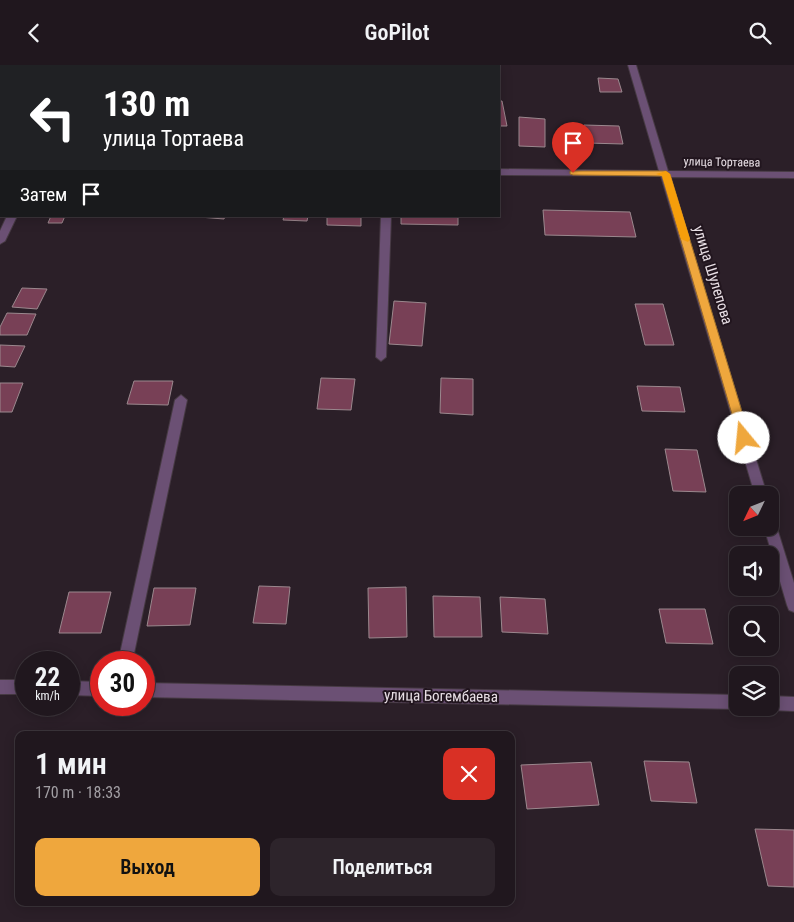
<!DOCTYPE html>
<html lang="ru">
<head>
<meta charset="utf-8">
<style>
	body { margin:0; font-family:"Roboto Condensed",sans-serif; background:#2d242b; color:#f1f3f6; height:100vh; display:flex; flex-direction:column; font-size:19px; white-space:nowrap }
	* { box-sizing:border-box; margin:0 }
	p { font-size:16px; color:#a29fa4 }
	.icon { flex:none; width:28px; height:28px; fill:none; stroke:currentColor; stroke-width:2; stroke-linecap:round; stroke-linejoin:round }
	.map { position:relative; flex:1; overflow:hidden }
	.panel { position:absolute; left:15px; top:666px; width:500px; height:175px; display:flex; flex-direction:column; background:#20171e; border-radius:10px; box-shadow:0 2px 12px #0003,0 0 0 1px #3d363c }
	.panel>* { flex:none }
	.banner { position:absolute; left:0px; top:0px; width:500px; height:152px; box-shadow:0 2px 12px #0003,0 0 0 1px #3d363c; background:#202124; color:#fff; overflow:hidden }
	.needle { width:32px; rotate:227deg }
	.tools { position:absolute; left:729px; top:421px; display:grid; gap:10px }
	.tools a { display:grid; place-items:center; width:50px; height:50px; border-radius:10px; background:#20171e; box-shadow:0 2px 12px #0003,0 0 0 1px #3d363c; font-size:25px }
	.speed { position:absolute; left:15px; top:586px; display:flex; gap:10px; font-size:25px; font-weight:700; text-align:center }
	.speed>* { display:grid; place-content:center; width:65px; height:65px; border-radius:50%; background:#20171e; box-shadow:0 2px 12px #0003,0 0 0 1px #3d363c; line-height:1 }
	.speed small { font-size:12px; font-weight:400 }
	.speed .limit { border:8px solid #d22; background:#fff; color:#111 }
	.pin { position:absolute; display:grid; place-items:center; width:42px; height:42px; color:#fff; margin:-51px -21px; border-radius:50% 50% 50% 0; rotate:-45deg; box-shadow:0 0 5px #0007 }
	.pin .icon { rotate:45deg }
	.me { position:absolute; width:55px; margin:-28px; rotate:343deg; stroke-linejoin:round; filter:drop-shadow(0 0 4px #0008) }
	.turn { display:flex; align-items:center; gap:18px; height:105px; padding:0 20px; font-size:22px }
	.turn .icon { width:65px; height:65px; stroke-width:2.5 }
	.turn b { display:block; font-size:35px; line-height:42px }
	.then { display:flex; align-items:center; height:48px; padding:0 20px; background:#0003; gap:10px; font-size:19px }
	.round { display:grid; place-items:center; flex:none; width:52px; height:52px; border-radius:10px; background:#2d242b }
	.summary { display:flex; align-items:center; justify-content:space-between; height:85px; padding:0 20px }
	h1 { font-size:30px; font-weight:600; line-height:38px }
	.primary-button { display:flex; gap:10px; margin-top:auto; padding:10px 20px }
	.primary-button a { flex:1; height:58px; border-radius:10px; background:#efa73d; color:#111; font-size:20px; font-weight:600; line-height:58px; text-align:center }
	.primary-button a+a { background:#2d242b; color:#f1f3f6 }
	header { display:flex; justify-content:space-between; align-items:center; height:65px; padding:0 20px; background:#20171e; font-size:22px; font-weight:600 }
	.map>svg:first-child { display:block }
	.building { fill:#784056; stroke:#9b888e }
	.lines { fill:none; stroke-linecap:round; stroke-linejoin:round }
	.minor-casing { stroke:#463a43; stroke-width:2 }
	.minor { fill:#6b5074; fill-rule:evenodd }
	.route { fill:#efa73d; stroke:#9b6d28 }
	.slow { fill:#f59e0b }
	.labels { text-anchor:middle; stroke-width:4; stroke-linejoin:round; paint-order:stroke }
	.far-street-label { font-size:12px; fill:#e9e0e6; stroke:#21151e }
	.street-label { font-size:15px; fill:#e9e0e6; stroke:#21151e }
</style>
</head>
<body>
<header><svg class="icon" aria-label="back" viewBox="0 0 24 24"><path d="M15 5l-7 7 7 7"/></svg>GoPilot<svg class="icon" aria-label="search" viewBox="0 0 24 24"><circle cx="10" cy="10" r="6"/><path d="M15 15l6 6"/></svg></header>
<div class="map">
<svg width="794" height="857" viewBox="0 0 794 857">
	<rect width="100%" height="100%" fill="#2b1f28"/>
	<path class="building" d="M598,13L618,14L622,27H600Z
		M499,36H502L507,61H499Z
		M519,52L545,54V82L519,81Z
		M584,60L619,61L623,79L587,78Z
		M543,145L630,147L636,172L545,170Z
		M51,151H65L62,158H48Z
		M187,151H225L224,154Z
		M284,151H308L307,156L283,155Z
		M327,151H361V161L327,160Z
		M401,151H458V160L401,159Z
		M22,223L47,224L37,244L12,242Z
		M394,236L426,238L422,281L389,279Z
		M635,239H663L674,280H645Z
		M7,248L36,249L27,270H0V262Z
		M0,280L25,281L15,302L0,301Z
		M321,313L355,314L351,345L317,344Z
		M441,313L473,314V350L440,348Z
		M134,316H173L168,340L127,339Z
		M0,318H23L12,347H0Z
		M637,321L680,322L685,347L642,346Z
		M665,384L697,385L706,427L673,426Z
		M259,521L290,522L286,559L253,558Z
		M406,522L407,572L369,573L368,523Z
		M154,523H196L190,560L147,561Z
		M69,527H111L101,568H59Z
		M433,531L480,532L482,572H434Z
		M500,532L545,534L548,569L502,567Z
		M659,544H705L713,579L666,578Z
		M644,696L689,697L697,738L651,736Z
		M591,697L599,740L527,744L521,700Z
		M755,764L794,765V822L768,821Z"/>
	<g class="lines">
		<g class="minor-casing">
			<path id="minor" d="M628,0H636L668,106L794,107V113L670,112L767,430H755L661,111L499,110V104L659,106Z
				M0,99H1V105H0Z
				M7,151H17L5,176L0,179V166Z
				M381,151H391L386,292L381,296L376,292Z
				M181,330L187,335L132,598H118L175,335Z
				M770,454L775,456L776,460L794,518V547L789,545L787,540L764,462H770Z
				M0,615H26V629H0Z
				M69,616L101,617V631L69,630Z
				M144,618L738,630V642H743L738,644L144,632Z
				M770,631L794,632V646L770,645L765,643L770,642Z"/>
		</g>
		<use href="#minor" class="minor"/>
	</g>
	<path class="route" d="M570,106H666L670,109L750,373L748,376H740L739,373L662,111L573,110L570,109Z"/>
	<path class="slow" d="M666,106L670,109L690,174L688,177L681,174L662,111L656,109Z"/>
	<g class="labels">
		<g class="far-street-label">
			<text transform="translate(722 97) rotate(1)" y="4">улица Тортаева</text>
		</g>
		<g class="street-label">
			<text transform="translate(713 210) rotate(73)" y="5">улица Шулепова</text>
			<text transform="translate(441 631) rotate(1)" y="5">улица Богембаева</text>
		</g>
	</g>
</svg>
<div class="tools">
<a><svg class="needle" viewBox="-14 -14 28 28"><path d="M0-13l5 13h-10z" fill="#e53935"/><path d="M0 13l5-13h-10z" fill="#a29fa4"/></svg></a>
<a><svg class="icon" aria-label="sound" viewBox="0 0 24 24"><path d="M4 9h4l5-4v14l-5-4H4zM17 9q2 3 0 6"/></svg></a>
<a><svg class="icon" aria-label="search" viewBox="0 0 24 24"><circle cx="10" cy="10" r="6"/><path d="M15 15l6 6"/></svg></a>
<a><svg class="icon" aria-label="layers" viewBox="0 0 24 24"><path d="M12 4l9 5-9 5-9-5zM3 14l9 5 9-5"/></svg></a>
</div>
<div class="speed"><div>22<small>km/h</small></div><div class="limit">30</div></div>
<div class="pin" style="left:573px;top:108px;background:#d93025"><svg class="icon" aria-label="arrive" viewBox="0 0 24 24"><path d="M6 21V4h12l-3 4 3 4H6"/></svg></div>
<svg class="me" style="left:744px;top:373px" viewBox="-20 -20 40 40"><circle r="19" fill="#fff"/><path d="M0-13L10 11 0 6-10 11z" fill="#efa73d"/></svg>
<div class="banner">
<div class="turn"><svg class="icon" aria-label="left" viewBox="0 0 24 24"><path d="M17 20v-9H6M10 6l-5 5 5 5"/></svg><div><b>130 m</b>улица Тортаева</div></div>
<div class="then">Затем<svg class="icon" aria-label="arrive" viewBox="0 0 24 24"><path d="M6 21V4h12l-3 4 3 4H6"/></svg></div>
</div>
<section class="panel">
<div class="summary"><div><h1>1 мин</h1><p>170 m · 18:33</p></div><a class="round" style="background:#d93025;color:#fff"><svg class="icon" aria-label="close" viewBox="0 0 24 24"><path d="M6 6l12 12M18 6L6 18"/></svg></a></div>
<div class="primary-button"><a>Выход</a><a>Поделиться</a></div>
</section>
</div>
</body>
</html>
